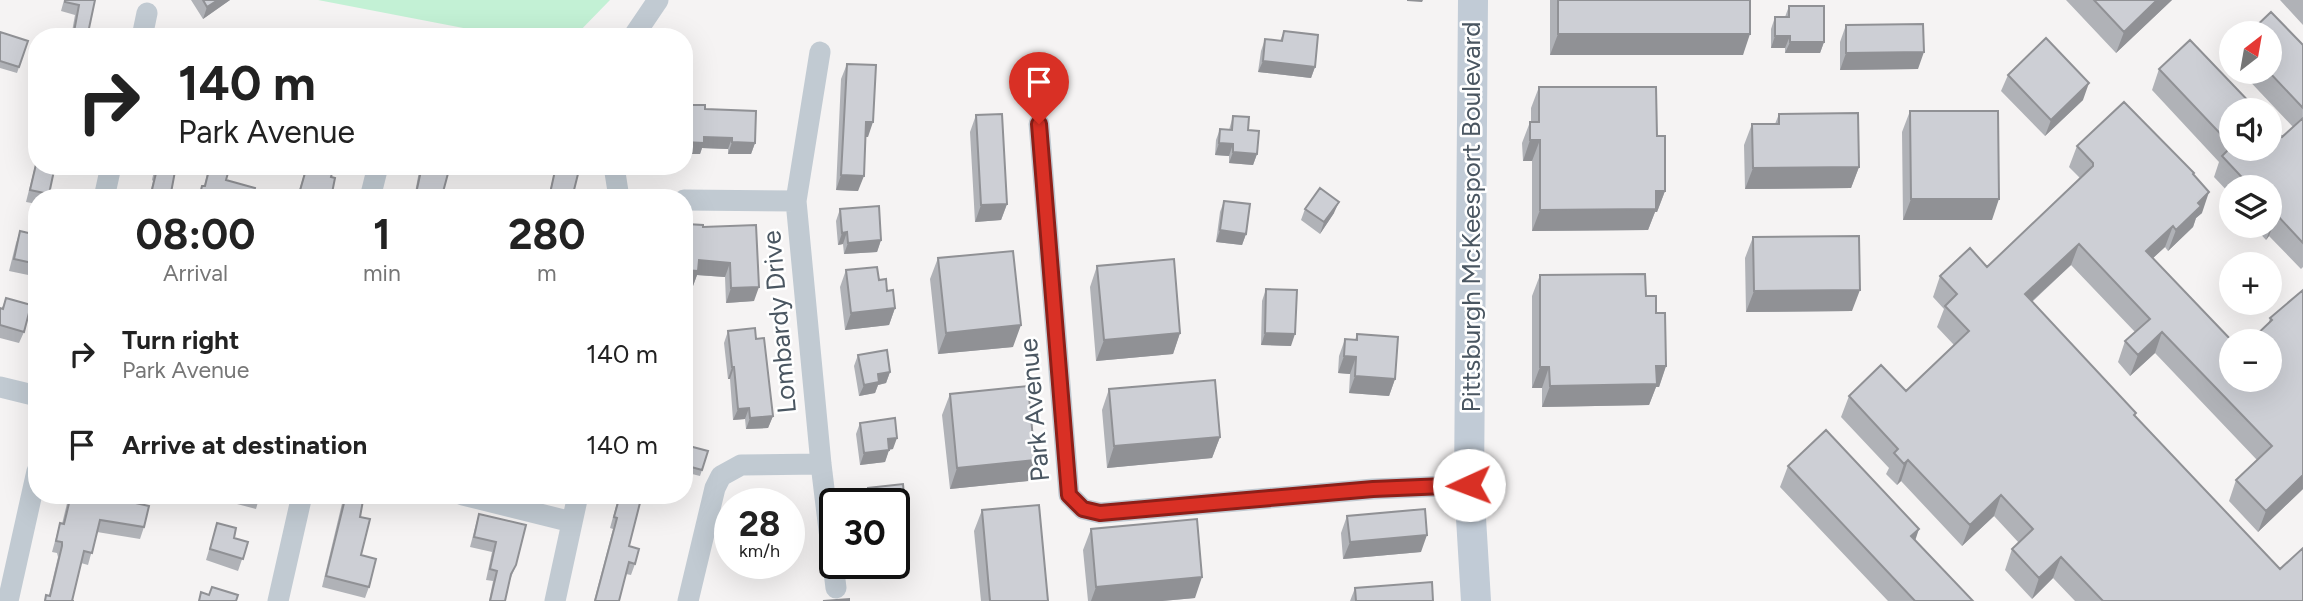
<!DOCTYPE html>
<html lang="en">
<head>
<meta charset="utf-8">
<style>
	body { margin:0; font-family:Figtree,sans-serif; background:#f2f2f2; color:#222; height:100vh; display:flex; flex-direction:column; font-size:26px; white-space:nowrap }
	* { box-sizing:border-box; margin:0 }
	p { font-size:23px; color:#767676 }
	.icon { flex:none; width:38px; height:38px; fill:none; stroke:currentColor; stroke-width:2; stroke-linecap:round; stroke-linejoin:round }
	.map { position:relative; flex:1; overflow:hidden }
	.panel { position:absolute; left:28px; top:189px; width:665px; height:315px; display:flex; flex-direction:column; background:#fff; border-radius:28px; box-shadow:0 7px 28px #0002 }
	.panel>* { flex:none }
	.banner { position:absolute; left:28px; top:28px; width:665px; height:147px; border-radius:28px; box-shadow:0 7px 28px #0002; background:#fff; color:#222; overflow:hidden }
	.needle { width:46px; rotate:31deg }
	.controls { position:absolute; left:2219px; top:21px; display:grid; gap:14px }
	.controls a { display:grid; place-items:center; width:63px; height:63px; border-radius:50%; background:#fff; box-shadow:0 7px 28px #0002; font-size:35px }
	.speed { position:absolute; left:714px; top:488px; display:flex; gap:14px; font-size:35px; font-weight:700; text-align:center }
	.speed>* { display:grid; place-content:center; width:91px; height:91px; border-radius:50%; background:#fff; box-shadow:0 7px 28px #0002; line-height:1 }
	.speed small { font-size:18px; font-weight:400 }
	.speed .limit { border:4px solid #111; border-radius:10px; background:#fff; color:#111 }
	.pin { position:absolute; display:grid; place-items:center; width:60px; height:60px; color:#fff; margin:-72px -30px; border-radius:50% 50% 50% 0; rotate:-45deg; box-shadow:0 0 7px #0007 }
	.pin .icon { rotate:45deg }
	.me { position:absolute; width:77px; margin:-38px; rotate:268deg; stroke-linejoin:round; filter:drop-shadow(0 0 5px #0008) }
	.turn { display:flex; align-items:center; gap:24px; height:147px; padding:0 35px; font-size:32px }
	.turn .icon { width:91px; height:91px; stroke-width:2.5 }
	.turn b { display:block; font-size:49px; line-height:60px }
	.eta { display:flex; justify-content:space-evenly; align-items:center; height:119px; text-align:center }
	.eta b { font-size:42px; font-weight:700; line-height:49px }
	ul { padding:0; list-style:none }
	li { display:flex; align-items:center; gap:21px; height:91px; padding:0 35px }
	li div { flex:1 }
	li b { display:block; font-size:26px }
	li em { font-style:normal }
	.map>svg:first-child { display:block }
	.green { fill:#c3f1d5 }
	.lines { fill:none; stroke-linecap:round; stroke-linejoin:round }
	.street { stroke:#c1cad2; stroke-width:21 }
	.secondary { stroke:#c1cbd6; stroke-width:30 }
	.wall { fill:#b0b2b7 }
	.shaded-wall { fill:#909195 }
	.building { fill:#cdcfd5; stroke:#909195; stroke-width:2 }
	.route-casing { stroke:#8d1f18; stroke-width:18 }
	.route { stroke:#d93025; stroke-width:12 }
	.labels { text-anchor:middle; stroke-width:5; stroke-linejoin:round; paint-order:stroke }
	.street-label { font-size:26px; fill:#4a5661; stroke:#fff }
</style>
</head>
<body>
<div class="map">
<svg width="2303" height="601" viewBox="0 0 2303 601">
	<rect width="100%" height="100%" fill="#f5f3f3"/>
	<path class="green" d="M318,0H610L574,37H510Z"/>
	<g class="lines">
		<path class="street" d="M142,37L147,13
			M633,37L658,0
			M820,52L796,201L821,464L836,588
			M1039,124L1069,495L1083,509L1100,513L1373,489L1469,485
			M614,166L619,198
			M104,198L111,166
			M370,198L378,166
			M684,200L796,201
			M0,387L37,396
			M463,495L572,522
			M8,601L37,471
			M278,601L302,495
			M555,601L578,495
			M688,601L715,488L721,476L741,465L821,464"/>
		<path class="secondary" d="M1473,0L1469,485L1476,601"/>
	</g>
	<path class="wall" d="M64,0H95L88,33L90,37H71L75,15L61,11Z
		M191,0H230L203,19Z
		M1550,0H1750L1743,55H1550Z
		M2066,0H2172L2116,53Z
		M2280,0H2303V25Z
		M1789,6L1824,42L1820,53H1785V48H1771V29L1775,17H1785Z
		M1846,25L1918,69L1840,70V42Z
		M1284,31L1315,67L1311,78L1258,72L1261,51L1265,39L1280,41Z
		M0,32L28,41L17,73L0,68Z
		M2303,45V267L2301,269L2269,236L2266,240L2253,226H2270V187H2231V195L2214,177L2219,162L2152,90L2159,69L2231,110V149L2282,137L2293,127L2241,72H2270Z
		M847,64L868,137H865L858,191L836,190L841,79Z
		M2008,75L2083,100L2045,136L2001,91Z
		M1539,87L1657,136L1665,191L1657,212H1655L1648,230L1532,231V161H1523L1522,143L1530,122H1531V108Z
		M684,105L705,109L755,143L751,154H728V149L702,148L700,154H684Z
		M1910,111L1992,220H1903L1902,132Z
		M1779,114L1859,167L1851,188L1745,189L1744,145L1752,124H1775Z
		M976,115L1007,204L1001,220L975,222L970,132Z
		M1233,116L1248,130L1257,154L1253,165L1229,163V156L1215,155L1216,140L1220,129L1229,130Z
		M2077,146L2194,175L2202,213L2196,218L2193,227L2168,251L2165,247L2153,258L2231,380L2269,322L2270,318L2303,290V489L2258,532L2229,501L2236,480L2257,460L2155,353L2130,376L2118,362L2125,341L2135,332L2071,265L2032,302L2303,601H2075L2053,578L2032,599L2005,570L2012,549L2019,543L1994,516L1962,546L1901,481L1897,485L1886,474L1889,468L1841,417L1849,396L1906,391L1954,345L1937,327L1944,309L1933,297L1940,276L1987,267L2080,178L2069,167Z
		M37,158L49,194L48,198H37V204L26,202Z
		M155,166H176L170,198H149L153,181L152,180Z
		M209,166H230L226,180L253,198H198L202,186H204Z
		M301,166H334L331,177V198H282L285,191L298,194L304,174L299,173Z
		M420,166H450L443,192L447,198H414Z
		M556,166H580L572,198H548Z
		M1224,201L1246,234L1242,245L1216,242L1220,212Z
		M840,209L881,240L877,252L844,254L843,244L838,245L836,221Z
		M1305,209L1334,213L1320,234L1301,220Z
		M686,224L703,227L756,225L754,301L726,303L725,277L697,275L693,286L684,285V230Z
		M20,231L37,235V273L35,272L33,276L9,271L16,243Z
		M1753,237L1852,311L1746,312L1745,258Z
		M938,258L1013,347L938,354L930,279Z
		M1097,266L1180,333L1173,354L1096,361L1090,287Z
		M846,270L879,280L887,291L895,308L889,325L845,330L840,287Z
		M1540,275L1646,296L1656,313L1666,366L1659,387H1656L1649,405L1542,407V388H1532V296Z
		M1266,289L1291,346L1261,345L1262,301Z
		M6,298L24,332L19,343L0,338V308H2Z
		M728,331L756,339L773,416L768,428L746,429L745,419L733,420L730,379H728L724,343Z
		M1357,334L1395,379L1389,396L1349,393L1350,374L1338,373L1339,356L1345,339L1355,340Z
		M858,355L890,372L886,383L878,385L875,393L859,396L854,366Z
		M1109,389L1220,437L1212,458L1107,468L1102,410Z
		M950,394L1035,460L1028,481L950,489L942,415Z
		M860,423L893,449L889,450L885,462L860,465L856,434Z
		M684,460L702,470L700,476L684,472Z
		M1788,466L1915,540L1973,601H1888L1780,487Z
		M903,484L905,506L901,517L894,518V504H864L863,499L868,488Z
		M69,495H100L144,527L140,539L97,532L88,565L81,563L72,601H44L46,595H49L58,557L57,553L52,552L60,523L62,524Z
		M232,495H260L256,509L237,504L239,497Z
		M344,495H364L360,517L361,555L369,587L365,598L322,587Z
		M619,495H642L629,546L635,564L631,575L626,574L619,601H594L613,529L610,528Z
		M982,510L1048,601H981L974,531Z
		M479,514L516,565L510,580L505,601H489L493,581L486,580L492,552L470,547L476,524Z
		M1347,516L1421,552L1343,559L1341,533Z
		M217,523L234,538L248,542L238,571L206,560Z
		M1091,529L1195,598L1162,601H1088L1083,550Z
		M1355,588L1433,601H1350Z"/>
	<path class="shaded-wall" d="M218,0H230L203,19L207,7Z
		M1407,0H1423L1422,2L1407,1Z
		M2157,0H2172L2116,53L2124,32Z
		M1558,34H1750L1743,55H1550Z
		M1775,36H1790L1785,48H1771Z
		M1790,42H1824L1820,53H1785Z
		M1924,52L1918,69L1840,70L1846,53Z
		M1263,61L1315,67L1311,78L1258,72Z
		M2089,83L2083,100L2045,136L2051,120Z
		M866,122H873L868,137H860Z
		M704,137L732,138L728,149L702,148L700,154H684V142Z
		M1530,140H1540L1532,161H1523Z
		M732,142L755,143L751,154H728Z
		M1219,143L1233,144L1229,156L1215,155Z
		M1233,152L1257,154L1253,165L1229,163Z
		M1859,167L1851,188L1745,189L1753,168Z
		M841,175L864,176L858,191L836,190Z
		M1656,191H1665L1657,212H1655L1648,230L1532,231L1540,210Z
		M2209,192L2202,213L2196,218L2193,227L2168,251L2176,230L2198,203Z
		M1911,199H1999L1992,220H1903Z
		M1339,202L1334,213L1320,234L1324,222Z
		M1007,204L1001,220L975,222L981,205Z
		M2277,215L2269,236L2266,240L2274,219Z
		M2173,226L2165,247L2138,272L2146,251Z
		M1220,230L1246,234L1242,245L1216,242Z
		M847,232L843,244L838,245L842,233Z
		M881,240L877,252L844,254L848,243Z
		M2079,244L2071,265L2017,315L2025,294Z
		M699,260L730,263L725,277L697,275L693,286L684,285V270Z
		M759,287L754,301L726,303L731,288Z
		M1860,290L1852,311L1746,312L1754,291Z
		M895,308L889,325L845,330L851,313Z
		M1021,325L1013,347L938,354L946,333Z
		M2162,332L2155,353L2130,376L2138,355Z
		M1180,333L1173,354L1096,361L1104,340Z
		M1265,333L1295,334L1291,346L1261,345Z
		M1344,356L1356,357L1350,374L1338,373Z
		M1656,366H1666L1659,387H1656L1649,405L1542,407L1550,386Z
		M732,367H734L730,379H728Z
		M1540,367H1549L1542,388H1532Z
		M890,372L886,383L878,385L875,393L859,396L864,385L878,374Z
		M1355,376L1395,379L1389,396L1349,393Z
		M749,408L745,419L733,420L738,409Z
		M773,416L768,428L746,429L750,418Z
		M1220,437L1212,458L1107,468L1114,446Z
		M897,438L893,449L884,450L888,439Z
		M889,450L885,462L860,465L864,453Z
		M1035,460L1028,481L950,489L957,468Z
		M1908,460L1901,481L1897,485L1904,464Z
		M2303,475V489L2258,532L2266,511Z
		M2001,495L1994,516L1962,546L1970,525Z
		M905,506L901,517L894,518V507Z
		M1919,529L1912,550L1911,536Z
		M1427,535L1421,552L1343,559L1350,542Z
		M2061,557L2053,578L2032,599L2039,578Z
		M1202,577L1195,598L1162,601H1091L1096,587Z"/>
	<path class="building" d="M65,0H95L88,33L91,34L90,37H73L79,5L65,2Z
		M203,0H218L207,7Z
		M1558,0H1750V34H1558Z
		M2094,0H2157L2124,32Z
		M1789,6H1824V42H1790V36H1775V17H1789Z
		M2271,12L2303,45V108L2269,72H2270V33H2249Z
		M1923,24L1924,52L1846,53V25Z
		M1284,31L1318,35L1315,67L1263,61L1265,39L1282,41Z
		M0,32L28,41L19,67L0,61Z
		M2046,38L2089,83L2051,120L2008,75Z
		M2190,40L2257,110H2231V145L2159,69Z
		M847,64L876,65L873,122H866L864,176L841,175Z
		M1539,87H1656L1657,136H1665V191H1656V209L1540,210V140H1530V122H1539Z
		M2124,102L2194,173L2193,174L2209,192L2198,203L2201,206L2176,230L2173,226L2146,251L2232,341L2231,380H2270V341H2250L2272,320L2270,318L2303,290V475L2266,511L2236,480L2272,446L2162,332L2138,355L2125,341L2150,319L2079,244L2025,294L2136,413L2134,415L2280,569L2303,548V601H2103L2061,557L2039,578L2012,549L2033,529L2001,495L1970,525L1908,460L1904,464L1894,453L1898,449L1849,396L1881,365L1906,391L1969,331L1945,306L1957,294L1940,276L1970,248L1987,267L2093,166V163L2077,146Z
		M684,105H705V109L756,111L755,143L732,142V138L704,137V143L684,142Z
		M1910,111H1998L1999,199H1911Z
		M1858,113L1859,167L1753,168L1752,124H1779V114Z
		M1002,114L1007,204L981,205L976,115Z
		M1233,116L1249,117L1248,130L1259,131L1257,154L1233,152V144L1219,143L1220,129L1232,130Z
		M2303,118V243L2277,215L2274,219L2270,214V187H2251L2222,156L2231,147V149H2270V124L2282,137Z
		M37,160V166H55L49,194L30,190Z
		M156,166H176L170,198H150L157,169H156Z
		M210,166H230L226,180L255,188L253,198H199L202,186H205Z
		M307,166H334L331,177L335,178L331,198H283L285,191L299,194Z
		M422,166H450L443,192L448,193L447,198H415Z
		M556,166H580L572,198H549Z
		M1320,188L1339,202L1324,222L1305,209Z
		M1224,201L1250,204L1246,234L1220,230Z
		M879,206L881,240L848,243L847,232L842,233L840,209Z
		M686,224L703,225V227L756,225L759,287L731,288L730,263L699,260L698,271L684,270V232H686Z
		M20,231L37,235V264L14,259Z
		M1859,236L1860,290L1754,291L1753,237Z
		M1013,251L1021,325L946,333L938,258Z
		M1174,259L1180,333L1104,340L1097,266Z
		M877,267L879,280L886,279L887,291L893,290L895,308L851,313L846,270Z
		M1645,274L1646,296H1656V313H1665L1666,366H1656L1657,384L1550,386L1549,367H1540V275Z
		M1266,289L1297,290L1295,334L1265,333Z
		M6,298L31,305L24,332L0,325V308L3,309Z
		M755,328L756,339L764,338L773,416L750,418L749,408L738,409L734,367H732L728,331Z
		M1357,334L1398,337L1395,379L1355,376L1356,357L1344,356L1345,339L1357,340Z
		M887,350L890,372L878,374L879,382L864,385L858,355Z
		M1215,380L1220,437L1114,446L1109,389Z
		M1028,386L1035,460L957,468L950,394Z
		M895,418L897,438L888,439L889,450L864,453L860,423Z
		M1826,430L1919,529L1911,536L1973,601H1915L1788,466Z
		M689,446L708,451L702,470L684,465V461Z
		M903,484L905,506L894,507V504H869L868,488Z
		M71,495H100L149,506L144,527L100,520L92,553L84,551L72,601H74H45L46,595L50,596L62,546V542L56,541L60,523L64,524Z
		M346,495H364L360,517L370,519L361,555L376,559L369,587L326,576Z
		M620,495H642L629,546L639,549L635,564L629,562L619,601H595L617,518L614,517Z
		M774,495L775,504H749L748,499Z
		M1039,505L1048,601H990L982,510Z
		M1425,509L1427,535L1350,542L1347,516Z
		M479,514L526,525L516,565L511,574L505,601H490L497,571L490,569L496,542L474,537Z
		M1197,519L1202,577L1096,587L1091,529Z
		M217,523L236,528L234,538L248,542L243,559L210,549Z
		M1432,582L1433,601H1356L1355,588Z
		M212,587L238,595L236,601H199L201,592L209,595Z
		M849,599V601H823Z"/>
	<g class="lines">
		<g class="route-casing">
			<path id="route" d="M1039,124L1069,495L1083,509L1100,513L1373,489L1469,485"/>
		</g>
		<use href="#route" class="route"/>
	</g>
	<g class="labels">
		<g class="street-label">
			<text transform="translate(1471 217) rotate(-90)" y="9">Pittsburgh McKeesport Boulevard</text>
			<text transform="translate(779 322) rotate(-95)" y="9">Lombardy Drive</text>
			<text transform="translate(1034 410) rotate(-95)" y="9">Park Avenue</text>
		</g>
	</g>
</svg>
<div class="controls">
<a><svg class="needle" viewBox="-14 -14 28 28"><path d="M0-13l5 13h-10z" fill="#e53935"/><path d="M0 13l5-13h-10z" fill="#767676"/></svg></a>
<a><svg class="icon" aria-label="sound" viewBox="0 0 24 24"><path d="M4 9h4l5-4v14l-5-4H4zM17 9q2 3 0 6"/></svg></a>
<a><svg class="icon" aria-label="layers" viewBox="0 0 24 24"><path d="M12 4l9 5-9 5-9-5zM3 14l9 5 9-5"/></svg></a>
<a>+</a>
<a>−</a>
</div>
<div class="speed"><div>28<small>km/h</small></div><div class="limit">30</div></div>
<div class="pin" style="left:1039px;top:124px;background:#d93025"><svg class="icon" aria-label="arrive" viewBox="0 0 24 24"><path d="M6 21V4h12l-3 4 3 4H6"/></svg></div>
<svg class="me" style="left:1469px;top:485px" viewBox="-20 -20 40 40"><circle r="19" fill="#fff"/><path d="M0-13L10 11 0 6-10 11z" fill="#d93025"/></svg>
<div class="banner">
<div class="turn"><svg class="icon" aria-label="right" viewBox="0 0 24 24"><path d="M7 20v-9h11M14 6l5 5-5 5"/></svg><div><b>140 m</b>Park Avenue</div></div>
</div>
<section class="panel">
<div class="eta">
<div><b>08:00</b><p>Arrival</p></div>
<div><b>1</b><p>min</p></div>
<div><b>280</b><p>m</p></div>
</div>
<ul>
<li><svg class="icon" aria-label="right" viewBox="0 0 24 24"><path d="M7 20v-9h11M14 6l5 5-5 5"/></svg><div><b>Turn right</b><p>Park Avenue</p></div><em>140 m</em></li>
<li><svg class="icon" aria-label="arrive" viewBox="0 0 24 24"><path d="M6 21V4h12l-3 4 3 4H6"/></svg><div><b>Arrive at destination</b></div><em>140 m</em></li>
</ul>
</section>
</div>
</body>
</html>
